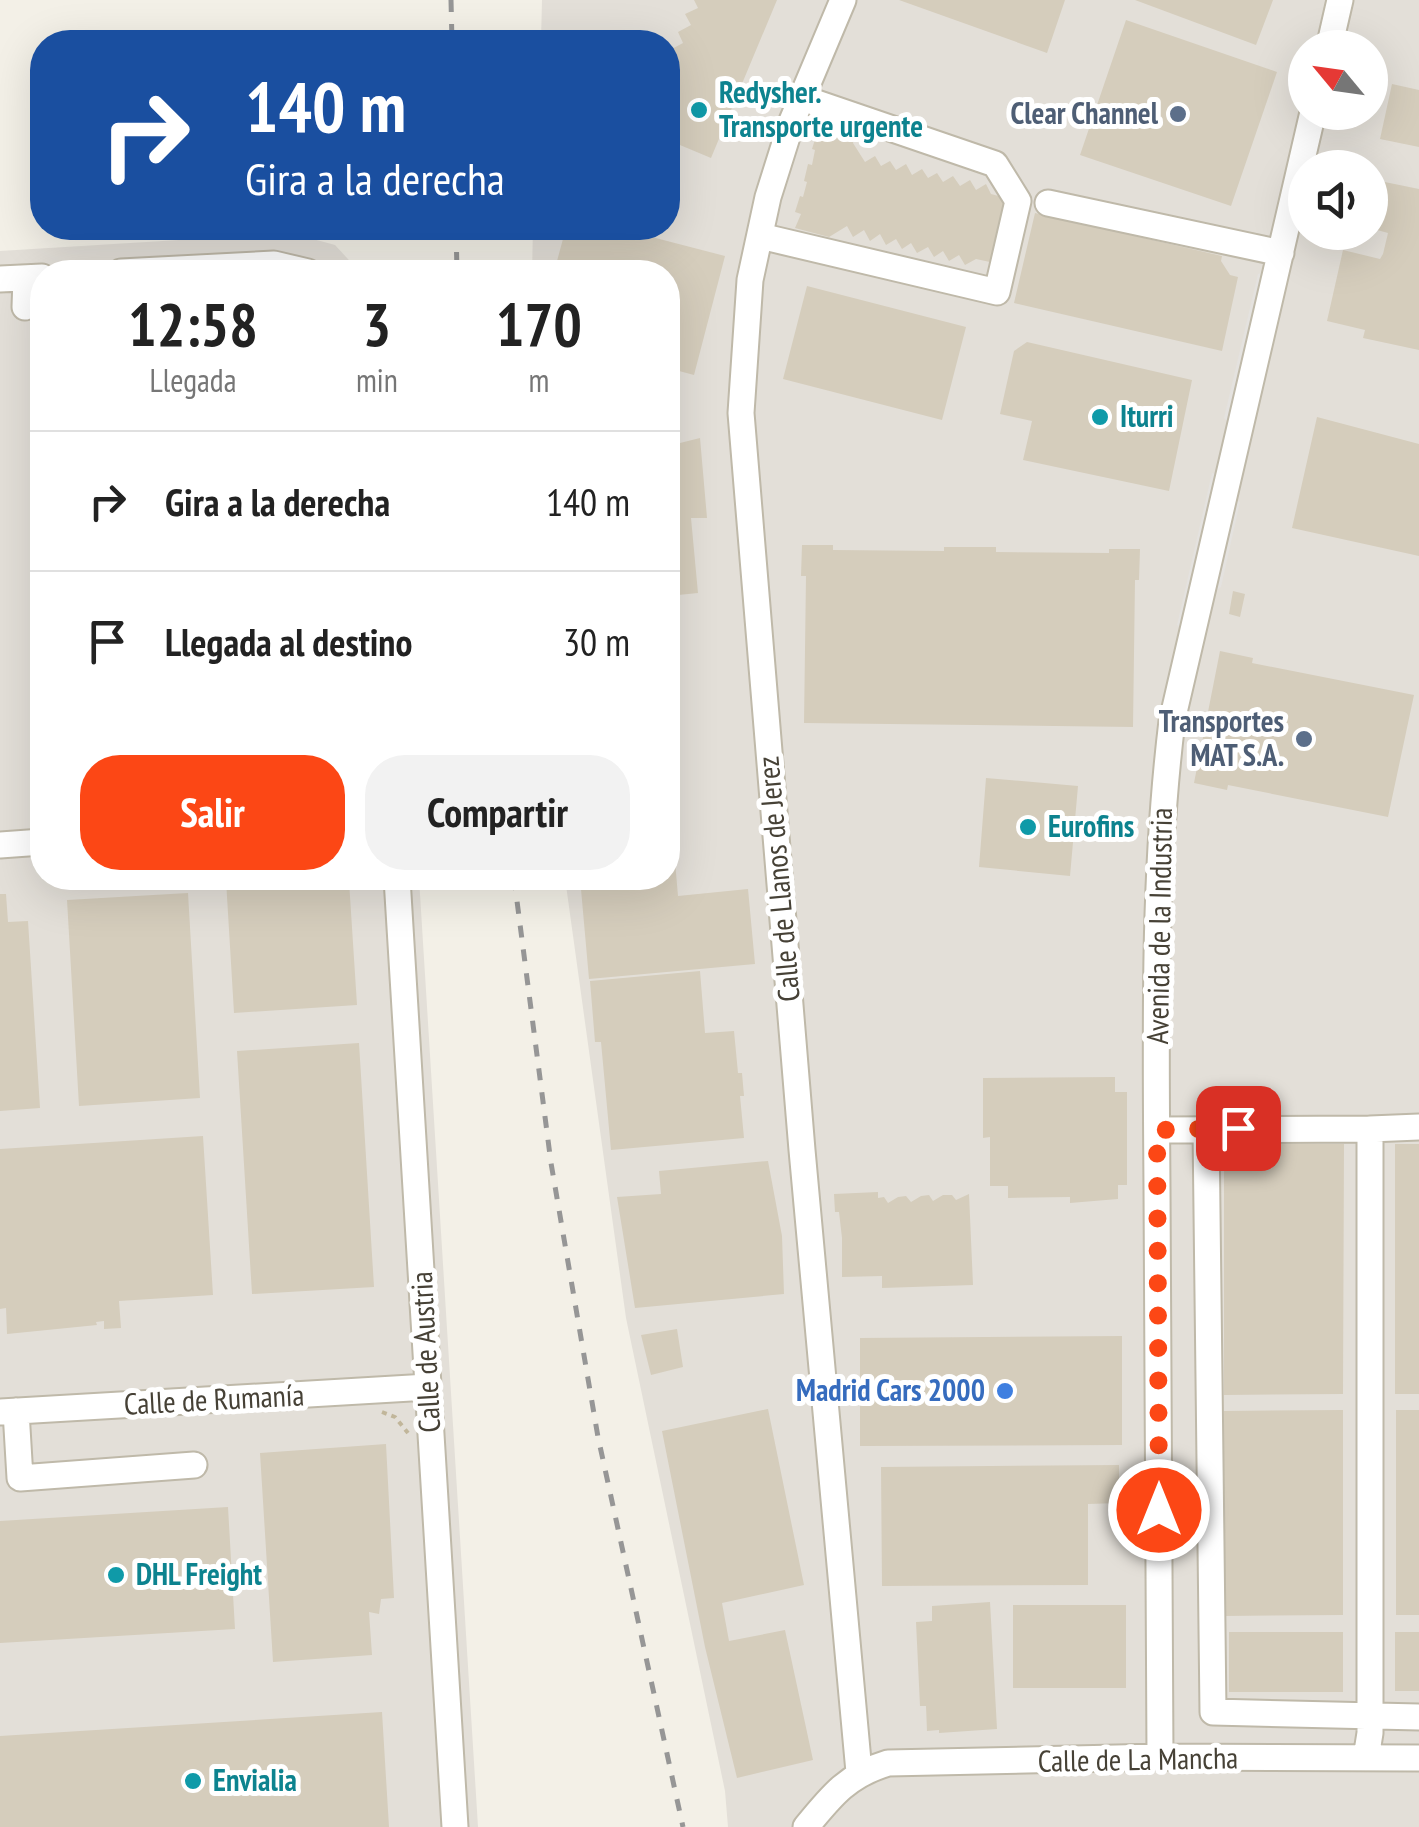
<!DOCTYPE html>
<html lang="es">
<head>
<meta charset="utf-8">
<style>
	body { margin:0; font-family:"PT Sans Narrow",sans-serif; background:#f2f2f2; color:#222; height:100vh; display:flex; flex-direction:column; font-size:38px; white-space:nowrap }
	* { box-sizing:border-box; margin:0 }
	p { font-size:32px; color:#767676 }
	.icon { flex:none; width:55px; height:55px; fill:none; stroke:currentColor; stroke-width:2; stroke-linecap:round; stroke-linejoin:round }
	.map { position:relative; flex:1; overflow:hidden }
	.details { position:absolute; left:30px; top:260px; width:650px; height:630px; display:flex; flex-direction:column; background:#fff; border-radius:40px; box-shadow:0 10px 40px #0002 }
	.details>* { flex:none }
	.top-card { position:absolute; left:30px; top:30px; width:650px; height:210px; border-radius:40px; box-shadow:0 10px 40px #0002; background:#1a4fa0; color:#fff; overflow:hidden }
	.needle { width:65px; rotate:299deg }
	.tools { position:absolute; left:1288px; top:30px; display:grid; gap:20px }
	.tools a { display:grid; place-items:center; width:100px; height:100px; border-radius:50%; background:#fff; box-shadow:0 10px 40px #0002; font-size:50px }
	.pin { position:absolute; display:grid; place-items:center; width:85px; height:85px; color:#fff; margin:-42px; border-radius:20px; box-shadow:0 5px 15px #0006 }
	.me { position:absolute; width:110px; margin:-55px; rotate:0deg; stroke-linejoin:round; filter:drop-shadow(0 0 8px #0008) }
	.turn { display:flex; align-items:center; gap:35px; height:210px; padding:0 50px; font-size:45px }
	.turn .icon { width:130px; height:130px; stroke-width:2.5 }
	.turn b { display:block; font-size:70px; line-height:85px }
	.eta { display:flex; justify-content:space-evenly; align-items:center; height:170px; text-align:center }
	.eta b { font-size:60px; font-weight:700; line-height:70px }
	.button { display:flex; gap:20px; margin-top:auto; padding:20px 50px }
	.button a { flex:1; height:115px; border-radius:40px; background:#fc4715; color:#fff; font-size:40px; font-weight:700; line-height:115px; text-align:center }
	.button a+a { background:#f2f2f2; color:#222 }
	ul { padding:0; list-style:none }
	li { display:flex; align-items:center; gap:30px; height:140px; padding:0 50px; border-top:2px solid #e0e0e0 }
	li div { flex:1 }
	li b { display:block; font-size:38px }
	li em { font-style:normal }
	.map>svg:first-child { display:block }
	.industrial { fill:#e3dfd8; fill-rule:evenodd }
	.parking { fill:#e4e2df }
	.building { fill:#d5cdbc }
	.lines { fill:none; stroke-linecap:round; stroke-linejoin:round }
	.minor-casing { stroke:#bfb9a9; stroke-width:29 }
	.path { stroke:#c1b69a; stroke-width:4; stroke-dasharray:5 5; stroke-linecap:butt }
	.minor { stroke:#fff; stroke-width:25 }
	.rail { stroke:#969696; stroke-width:5; stroke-dasharray:12 12; stroke-linecap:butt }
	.route { stroke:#fc4715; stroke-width:18; stroke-dasharray:0 32.4 }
	.culture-dot { fill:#0f9aa8; stroke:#fff; stroke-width:4 }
	.service-dot { fill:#5c6f8a; stroke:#fff; stroke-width:4 }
	.shop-dot { fill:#3f7fe0; stroke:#fff; stroke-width:4 }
	.labels { text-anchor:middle; stroke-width:10; stroke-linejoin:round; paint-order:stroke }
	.culture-label { font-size:30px; font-weight:bold; fill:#0d838f; stroke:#fff; text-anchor:start }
	.service-label { font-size:30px; font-weight:bold; fill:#4e5e75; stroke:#fff; text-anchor:end }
	.street-label { font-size:30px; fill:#464136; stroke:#fff }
	.shop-label { font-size:30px; font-weight:bold; fill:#366cbe; stroke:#fff; text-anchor:end }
</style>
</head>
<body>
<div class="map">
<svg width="1419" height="1827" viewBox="0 0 1419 1827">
	<rect width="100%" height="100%" fill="#f3f0e7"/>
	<path class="industrial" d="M542,0H1419V1827H728L725,1791L626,1318L565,878H668V272H532L533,228H668V42H541ZM1305,48H1370V112H1305ZM1305,168H1370V232H1305Z
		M291,233L335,245L360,272H42V878H419L478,1827H0V251Z"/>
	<path class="parking" d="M1265,272L1230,424L1224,418L1258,274Z
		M1212,473L1219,475L1183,630L1177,625Z
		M1234,499L1240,502L1221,587L1212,594Z"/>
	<path class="building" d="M694,0H777L711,158L668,140V65L676,61L670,50L683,43L678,32L691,25L685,14L698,8Z
		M899,0H1065L1047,53Z
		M1135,0H1273L1256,45Z
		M1126,20L1277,72L1231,206L1080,155Z
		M1392,84L1419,90V147L1380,139Z
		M823,120L857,127L853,143L865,162L875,156L881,166L890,161L896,170L906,164L912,175L922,169L928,178L937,173L943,182L953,176L960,186L970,180L976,190L986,184L991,194L1006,198L1003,208L1006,210L990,262L976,259L965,265L959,255L949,261L943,251L934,257L928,247L917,253L911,243L902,249L896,239L886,245L880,234L870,241L864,230L853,237L847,226L829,237L795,228L801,214L795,212L800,196L803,197L807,182L804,181L808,164L812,165L815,150L812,149L817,133L821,134Z
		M1370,179L1419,189V350L1363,338L1365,330L1327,321L1343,250L1380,259L1383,254L1388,233L1370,228Z
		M1035,213L1222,256L1221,261L1230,275L1238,277L1222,351L1014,303Z
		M566,228H617L725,256L694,375L668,368V272H554Z
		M807,286L966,327L942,420L783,379Z
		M1027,342L1192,380L1169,491L1023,460L1032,421L1000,414L1014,351Z
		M1317,417L1419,444V556L1292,528Z
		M700,438L707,518H691L698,593L668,596V446Z
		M802,545H833V550L944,551V547H996V552L1109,553V549H1140L1139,580H1135L1133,727L804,723L806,576H801Z
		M1233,591L1245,594L1240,617L1229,614Z
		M1220,651L1253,658L1252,663L1414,695L1388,817L1228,785L1227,790L1194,783Z
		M986,778L1078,786L1070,876L979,867Z
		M668,803H670L678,896L748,889L755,964L589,979L580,878H668Z
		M269,878H345L349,881L357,1005L234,1013L226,880Z
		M188,893L200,1098L79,1106L67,900Z
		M0,894H6L8,922L28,921L40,1108L0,1111Z
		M700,971L705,1033L734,1031L738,1073H742L744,1096H740L744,1138L611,1150L601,1042H595L590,981Z
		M359,1043L374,1287L252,1294L237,1051Z
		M1115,1077V1092H1127V1185H1118V1199L1070,1203V1197L1008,1198V1186H990V1137L983,1138V1078Z
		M203,1136L213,1295L119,1301L121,1328L104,1329V1321L96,1322L97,1325L7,1334L6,1308L0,1309V1149Z
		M1224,1144H1344L1343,1394L1224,1395Z
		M1395,1144H1419V1394H1395Z
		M768,1161L782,1236L784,1294L635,1308L617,1197L661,1194L659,1171Z
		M878,1192V1198L884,1197L888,1203L898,1197L906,1196L911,1202L921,1196L929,1195L933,1201L943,1195H952L956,1200L969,1194L973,1285L882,1288V1276L842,1277V1238L839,1212H835L834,1194Z
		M677,1329L683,1367L651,1375L641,1335Z
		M1122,1336V1445L860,1446V1338Z
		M768,1409L804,1585L722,1603L729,1641L785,1630L813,1760L737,1778L705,1647L662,1431Z
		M1343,1410V1615L1223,1616L1224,1411Z
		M1396,1410H1419V1615H1396Z
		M386,1444L394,1598L381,1599L379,1614L369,1612L372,1655L273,1662L260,1453Z
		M1119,1465V1503L1088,1504V1585L882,1586L881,1467Z
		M228,1507L235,1629L0,1643V1521Z
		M990,1602L997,1729L939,1733V1730L927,1731L926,1706H920L916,1622L932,1621V1606Z
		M1013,1605H1126V1688H1013Z
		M1229,1632H1343V1692H1229Z
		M1395,1632H1419V1691H1395Z
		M382,1712L389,1827H0V1736Z"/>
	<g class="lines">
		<g class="minor-casing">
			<path id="minor" d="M843,0L792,121L768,197L750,280L741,413L802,1150L859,1772
				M1329,48L1340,0
				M1048,203L1281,253
				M760,236L997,292L1018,201L995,164L802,98
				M121,272L274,264L308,272
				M0,279L42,277
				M25,307L26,278
				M0,845L42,842
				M397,878L455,1827
				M1206,1128L1213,1712L1419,1717
				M1370,1129L1419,1127
				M1157,1130L1370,1129V1733L1366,1758
				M16,1411L20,1478L194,1465
				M0,1412L428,1387
				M1160,1757C1160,1567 1158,1378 1157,1189C1156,1033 1153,876 1172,721L1313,112
				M806,1827C832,1795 848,1775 888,1763L1160,1757L1419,1758"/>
		</g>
		<path class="path" d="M382,1412L395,1417L408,1433"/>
		<use href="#minor" class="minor"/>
		<path class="rail" d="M451,0L452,42
			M456,228L457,272
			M514,878L551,1163L598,1437L683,1827"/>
	</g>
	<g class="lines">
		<path class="route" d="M1159,1510L1157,1130L1238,1128"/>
	</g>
	<g class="culture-dot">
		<circle cx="699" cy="110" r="10"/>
		<circle cx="1100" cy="417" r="10"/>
		<circle cx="1028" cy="827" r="10"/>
		<circle cx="116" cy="1575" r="10"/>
		<circle cx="193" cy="1781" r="10"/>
	</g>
	<g class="service-dot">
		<circle cx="1178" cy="114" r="10"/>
		<circle cx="1304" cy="739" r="10"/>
	</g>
	<circle class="shop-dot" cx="1005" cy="1391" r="10"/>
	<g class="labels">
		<g class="culture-label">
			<text x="719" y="103">Redysher.<tspan x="719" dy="34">Transporte urgente</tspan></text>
			<text x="1120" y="427">Iturri</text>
			<text x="1048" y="837">Eurofins</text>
			<text x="136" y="1585">DHL Freight</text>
			<text x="213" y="1791">Envialia</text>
		</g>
		<g class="service-label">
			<text x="1158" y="124">Clear Channel</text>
			<text x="1284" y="732">Transportes<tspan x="1284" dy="34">MAT S.A.</tspan></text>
		</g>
		<g class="street-label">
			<text transform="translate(779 879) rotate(-95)" y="10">Calle de Llanos de Jerez</text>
			<text transform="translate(1160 926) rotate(-89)" y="10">Avenida de la Industria</text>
			<text transform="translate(426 1352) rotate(-93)" y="10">Calle de Austria</text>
			<text transform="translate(214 1400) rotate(-3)" y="10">Calle de Rumanía</text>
			<text transform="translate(1138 1760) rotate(-1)" y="10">Calle de La Mancha</text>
		</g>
		<g class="shop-label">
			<text x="985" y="1401">Madrid Cars 2000</text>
		</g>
	</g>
</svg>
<div class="tools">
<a><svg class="needle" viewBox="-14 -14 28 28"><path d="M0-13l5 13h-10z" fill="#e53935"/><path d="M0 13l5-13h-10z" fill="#767676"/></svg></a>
<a><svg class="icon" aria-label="sound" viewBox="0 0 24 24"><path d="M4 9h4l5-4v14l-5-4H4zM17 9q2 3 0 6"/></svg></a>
</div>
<div class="pin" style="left:1238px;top:1128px;background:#d93025"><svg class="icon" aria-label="arrive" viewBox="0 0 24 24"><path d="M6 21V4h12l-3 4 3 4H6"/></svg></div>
<svg class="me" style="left:1159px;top:1510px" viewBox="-20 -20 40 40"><circle r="17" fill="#fc4715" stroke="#fff" stroke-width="3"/><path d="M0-11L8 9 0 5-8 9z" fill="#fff"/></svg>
<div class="top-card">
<div class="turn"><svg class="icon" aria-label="right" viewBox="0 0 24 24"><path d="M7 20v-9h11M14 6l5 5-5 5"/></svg><div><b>140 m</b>Gira a la derecha</div></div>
</div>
<section class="details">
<div class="eta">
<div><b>12:58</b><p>Llegada</p></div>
<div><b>3</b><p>min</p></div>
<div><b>170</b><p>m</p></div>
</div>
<ul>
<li><svg class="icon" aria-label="right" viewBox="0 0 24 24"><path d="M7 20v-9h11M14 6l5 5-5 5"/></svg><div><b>Gira a la derecha</b></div><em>140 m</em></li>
<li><svg class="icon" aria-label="arrive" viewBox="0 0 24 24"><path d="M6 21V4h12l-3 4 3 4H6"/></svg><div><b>Llegada al destino</b></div><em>30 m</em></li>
</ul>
<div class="button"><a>Salir</a><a>Compartir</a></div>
</section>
</div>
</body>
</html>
